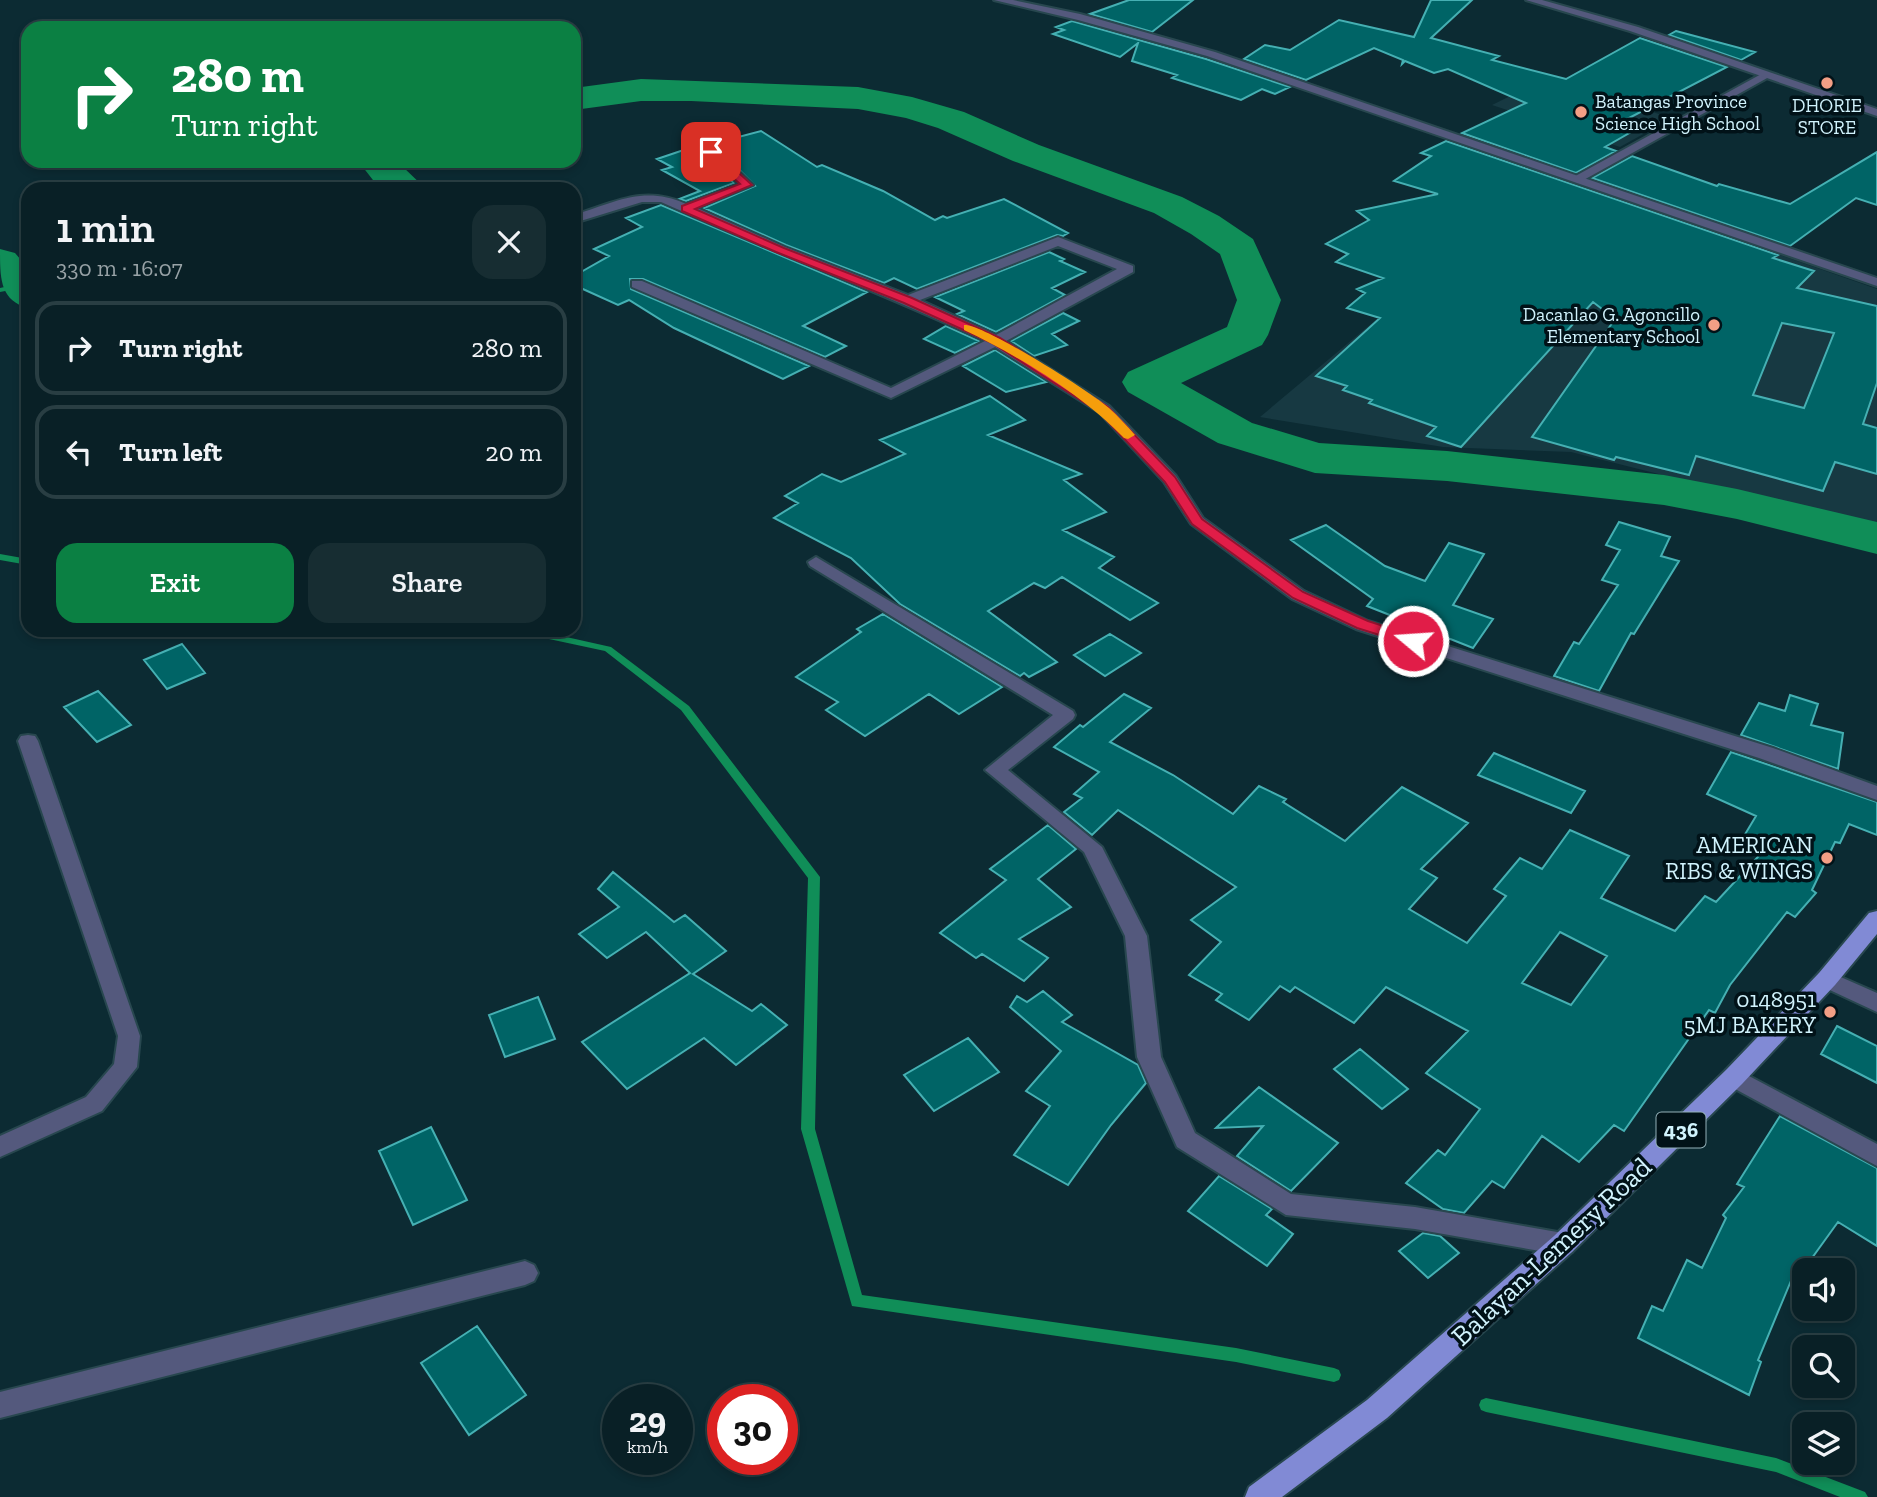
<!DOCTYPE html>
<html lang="en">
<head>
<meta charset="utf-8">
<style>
	body { margin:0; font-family:"Zilla Slab",serif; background:#172d32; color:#f1f3f6; height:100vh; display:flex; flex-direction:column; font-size:26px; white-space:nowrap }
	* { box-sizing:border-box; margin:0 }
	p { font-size:23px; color:#99a3a7 }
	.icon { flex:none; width:38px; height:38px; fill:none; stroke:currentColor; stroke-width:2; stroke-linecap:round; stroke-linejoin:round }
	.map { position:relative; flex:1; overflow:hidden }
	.details { position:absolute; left:21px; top:182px; width:560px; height:455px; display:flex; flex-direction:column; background:#092026; border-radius:21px; box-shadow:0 4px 10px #0003,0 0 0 2px #293e43 }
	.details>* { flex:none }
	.top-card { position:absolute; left:21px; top:21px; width:560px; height:147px; border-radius:21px; box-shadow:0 4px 10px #0003,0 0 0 2px #293e43; background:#0b8043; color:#fff; overflow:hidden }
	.buttons { position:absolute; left:1792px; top:1258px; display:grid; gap:14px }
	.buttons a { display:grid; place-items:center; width:63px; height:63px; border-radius:14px; background:#092026; box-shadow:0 4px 10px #0003,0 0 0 2px #293e43; font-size:35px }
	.speed { position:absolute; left:602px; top:1384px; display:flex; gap:14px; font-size:35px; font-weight:700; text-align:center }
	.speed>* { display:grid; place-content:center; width:91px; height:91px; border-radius:50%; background:#092026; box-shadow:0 4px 10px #0003,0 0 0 2px #293e43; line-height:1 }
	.speed small { font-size:18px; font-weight:400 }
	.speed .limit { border:10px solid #d22; background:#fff; color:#111 }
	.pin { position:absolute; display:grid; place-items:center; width:60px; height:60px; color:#fff; margin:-30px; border-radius:14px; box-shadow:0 4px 10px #0006 }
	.me { position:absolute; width:77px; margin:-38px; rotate:288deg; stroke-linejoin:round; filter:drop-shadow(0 0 5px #0008) }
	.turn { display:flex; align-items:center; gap:24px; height:147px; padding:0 35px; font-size:32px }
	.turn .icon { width:91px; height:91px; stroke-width:2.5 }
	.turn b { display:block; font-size:49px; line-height:60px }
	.round { display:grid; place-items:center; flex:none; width:74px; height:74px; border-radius:21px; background:#172d32 }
	.overview { display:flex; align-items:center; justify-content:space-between; height:119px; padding:0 35px }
	h1 { font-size:42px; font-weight:600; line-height:52px }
	.action { display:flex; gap:14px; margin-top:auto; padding:14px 35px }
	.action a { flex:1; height:80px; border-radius:21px; background:#0b8043; color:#fff; font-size:28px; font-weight:600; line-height:80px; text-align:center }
	.action a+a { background:#172d32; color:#f1f3f6 }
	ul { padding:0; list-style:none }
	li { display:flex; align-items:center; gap:21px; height:94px; margin:0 14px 10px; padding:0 21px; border:4px solid #293e43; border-radius:21px }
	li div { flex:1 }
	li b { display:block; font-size:26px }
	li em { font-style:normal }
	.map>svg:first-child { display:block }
	.built { fill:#173942 }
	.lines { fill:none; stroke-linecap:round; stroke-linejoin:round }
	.stream { fill:#108e58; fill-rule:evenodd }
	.river { fill:#108e58; fill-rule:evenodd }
	.building { fill:#006466; stroke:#45b0b3; stroke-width:2; fill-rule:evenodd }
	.service-casing { stroke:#28474f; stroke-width:4 }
	.minor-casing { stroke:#28474f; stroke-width:4 }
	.primary-casing { stroke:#28474f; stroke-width:4 }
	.service { fill:#54597d; fill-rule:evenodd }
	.minor { fill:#54597d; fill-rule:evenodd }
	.primary { fill:#818ad5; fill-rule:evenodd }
	.route { fill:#e11d48; stroke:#92132f; stroke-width:2 }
	.slow { fill:#f59e0b }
	.poi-dot { fill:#f39f85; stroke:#011218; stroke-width:2.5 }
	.labels { text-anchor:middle; stroke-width:7; stroke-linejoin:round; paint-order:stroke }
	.far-poi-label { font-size:19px; fill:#d1f3fd; stroke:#011218; text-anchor:start }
	.shield { fill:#011218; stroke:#93b0b8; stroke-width:2 }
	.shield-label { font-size:21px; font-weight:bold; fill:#d1f3fd }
	.poi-label { font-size:23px; fill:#d1f3fd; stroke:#011218; text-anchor:end }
	.near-street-label { font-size:28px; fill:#d1f3fd; stroke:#011218 }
</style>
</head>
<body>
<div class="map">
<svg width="1877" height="1497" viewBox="0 0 1877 1497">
	<rect width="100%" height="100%" fill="#0c2b33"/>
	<path class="built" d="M1545,79L1672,118L1620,147L1492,105Z
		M1550,174L1877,289V529L1571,452L1443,447L1260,417Z"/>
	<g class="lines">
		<path class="stream" d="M18,284H21V288L0,292V288Z
			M0,554L28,559V565L0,560Z
			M516,630H535L611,647L689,706L820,877L815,1129L862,1295L1236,1348L1334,1368L1339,1370L1341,1375L1339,1380L1334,1382L1236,1362L852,1306L801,1129L808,878L681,710L605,651L521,633Z
			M1486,1398L1776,1458L1865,1492L1868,1497H1840L1776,1472L1486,1412L1481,1410L1479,1405L1481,1400Z"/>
		<path class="river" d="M641,79L858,87L912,97L964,112L1039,145L1182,197L1219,216L1253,239L1281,300L1268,335L1262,345L1181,383L1252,423L1319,443L1447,451L1664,475L1737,489L1877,522V554L1737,519L1664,505L1447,481L1315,473L1218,443L1128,392L1122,382L1128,372L1227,327L1237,300L1220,254L1191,234L1154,213L1013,161L938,128L906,118L858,109L691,101H641L574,110V88Z
			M365,161H405L402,166L426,189H380L362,166Z
			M0,249L15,253L28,268V308C0,300 0,279 0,249Z"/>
	</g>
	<path class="building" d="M1129,0H1193L1152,32L1090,14Z
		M1431,0H1472L1431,38L1499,56L1492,60L1566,79L1640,38L1727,67L1627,119L1645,124L1605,147L1616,151L1576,173L1462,133L1526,103L1448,69L1434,73L1405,61L1402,64L1403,60L1374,48L1306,80L1244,59L1265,45L1290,50L1339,20L1414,37Z
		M1072,21L1206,59L1290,87L1275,94L1262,89L1241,100L1172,78L1177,75L1132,61L1138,43L1120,57L1053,34L1064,30L1056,27Z
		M1676,31L1755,52L1741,60L1669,35Z
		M761,131L817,167L822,165L883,191L935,220L943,216L947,218L1004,199L1068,233L1063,236L1057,235L917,289L894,278L884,283L786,245L704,208L755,186L717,147H705V157L734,183L686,201L679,199L700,191L662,170L672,167L657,159L725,136L731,139Z
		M1446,141L1778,255L1773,258L1814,271L1797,288L1877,306V383L1863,424L1877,428V474L1835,462L1823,491L1696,456L1689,475L1616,457L1614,460L1532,437L1615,319L1593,302L1461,447L1427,436L1436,427L1369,403L1372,400L1343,390L1347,386L1316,376L1380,318L1347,308L1365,293L1357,289L1383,278L1336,262L1348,254L1326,244L1369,220L1357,211L1438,194L1394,181L1431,156L1421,153ZM1782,323L1834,333L1804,408L1753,395Z
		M1877,152V205L1856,198L1790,246L1592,178L1632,156L1717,186L1719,184L1790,204Z
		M661,205L867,292L803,326L846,346L825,357L643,279H630L631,289L809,366L783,379L674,328L629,300L618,305L574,285V276L609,256L594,249L642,227L626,218Z
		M1049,252L1064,259L1060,261L1085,272L1052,288L1065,295L996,332L957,314L964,311L935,297Z
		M1063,313L1079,321L1052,334L1067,345L1034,356L1011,341Z
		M946,326L979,341L955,353L924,339Z
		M995,350L1046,382L1006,392L963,366Z
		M990,396L1025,420L988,435L1081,474L1064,480L1106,512L1063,530L1114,557L1099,568L1158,603L1130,620L1062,577L1045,588L1034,583L988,611L1057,662L1029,677L1024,673L1020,676L900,604L851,558L774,518L798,503L785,496L822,474L841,482L905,454L880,440Z
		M1619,522L1670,537L1661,556L1679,561L1634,634L1631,633L1599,691L1554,676L1574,642L1579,644L1618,585L1602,580L1620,550L1606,545Z
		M1326,525L1385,566L1425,581L1449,543L1484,554L1453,605L1493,619L1473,648L1367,606L1373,599L1291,540Z
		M883,614L1002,687L959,714L929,694L865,736L826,710L838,702L796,677L861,632L857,629Z
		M1110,634L1141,653L1105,676L1074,655Z
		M182,644L205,673L167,689L144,660Z
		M98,691L131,725L97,742L64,707Z
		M1124,694L1151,708L1110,742L1173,775L1233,814L1259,786L1286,799L1283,802L1345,841L1402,787L1468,823L1421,869L1437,878L1409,909L1467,943L1506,896L1494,889L1520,858L1542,869L1570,830L1629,856L1601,898L1675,931L1705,896L1716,902L1768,846L1744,836L1756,816L1707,794L1731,752L1877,802V835L1849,824L1840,843L1835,842L1812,890L1816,893L1795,917L1787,912L1730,985L1715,1013L1709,1010L1624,1131L1614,1125L1579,1162L1542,1136L1504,1188L1492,1181L1464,1213L1443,1209L1406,1183L1438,1150L1445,1155L1480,1109L1426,1073L1468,1031L1386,987L1354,1023L1295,987L1290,992L1280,986L1249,1020L1216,1000L1222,994L1189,975L1221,942L1191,920L1236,887L1118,810L1092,835L1064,812L1082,798L1074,794L1099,772L1054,747L1080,725L1083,727ZM1560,932L1607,956L1571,1005L1522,983Z
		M1790,695L1818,704L1811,725L1843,733L1838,769L1741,735L1759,703L1785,711Z
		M1494,753L1585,791L1571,813L1478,775Z
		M1048,825L1076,849L1038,879L1071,907L1019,939L1048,958L1024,981L982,954L976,958L940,933L1006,880L990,869Z
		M613,872L674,922L685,915L726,951L693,974L752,1011L761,1004L787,1025L736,1065L704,1038L627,1089L582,1042L690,973L646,932L607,958L579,934L619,907L598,889Z
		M1043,991L1072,1015L1062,1022L1138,1065L1146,1083L1111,1125L1068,1185L1014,1155L1050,1106L1026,1091L1061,1051L1010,1007L1017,996L1027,1002Z
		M538,997L555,1039L505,1057L489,1015Z
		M1837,1026L1877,1046V1083L1821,1054Z
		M968,1038L999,1072L934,1111L904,1075Z
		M1360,1049L1408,1089L1382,1109L1334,1069Z
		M1259,1087L1338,1143L1291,1191L1237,1156L1263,1126L1216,1128Z
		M1780,1116L1877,1168V1246L1838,1222L1804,1269L1798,1264L1758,1360L1761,1362L1749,1395L1638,1338L1652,1306L1663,1311L1687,1260L1702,1268L1726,1218L1723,1215L1744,1187L1737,1184Z
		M431,1127L467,1200L413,1225L379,1151Z
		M1219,1176L1272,1209L1266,1215L1293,1234L1267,1266L1188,1211Z
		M1423,1233L1440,1236L1459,1253L1428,1278L1399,1251Z
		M477,1326L526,1395L469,1435L421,1363Z"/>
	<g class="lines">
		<g class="service-casing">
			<path id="service" d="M1765,72L1769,73V77L1580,182L1570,179Z"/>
		</g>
		<g class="minor-casing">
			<path id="minor" d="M994,0H1013L1080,14L1215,52L1877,278V286L1207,56L1078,20Z
				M1526,0H1542L1638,27L1877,109V116L1630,31Z
				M707,149H715L753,185L697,208L785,247L908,295L1058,237L1133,266V272L1006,341L1109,406L1176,476L1203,518L1304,591L1368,621L1773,748L1877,786V800L1759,758L1356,629L1292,599L1191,524L1164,482L1099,412L995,347L891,398L632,287V281H642L891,388L985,341C878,291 768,250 661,202H642L574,223V215C616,202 644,185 686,204L739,184L707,155ZM1058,246L1117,269L996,335L920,300Z
				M816,557L1073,711L1075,715L1073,719L1008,770L1102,847L1147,936L1161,1057L1195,1133L1291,1194L1415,1207L1563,1233L1572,1236L1576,1244L1572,1252L1563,1255L1415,1229L1286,1215L1177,1147L1137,1057L1125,936L1084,852L985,770L1053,715L810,566L808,562Z
				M28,735L35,736L38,741L140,1036L137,1067L102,1111L0,1157V1136L86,1097L114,1064L118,1036L18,741L21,736Z
				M1827,971L1877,993V1012L1819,985L1816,979L1819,973Z
				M1734,1068L1877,1144V1166L1726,1084L1722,1077L1726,1070Z
				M525,1261L534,1265L538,1273L534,1281L525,1285L0,1418V1392Z"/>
		</g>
		<g class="primary-casing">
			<path id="primary" d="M1877,911V934L1835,985L1742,1084L1572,1252L1387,1418L1282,1497H1245L1249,1487L1367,1400L1554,1236L1726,1070L1819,973L1869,913Z"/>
		</g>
		<use href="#service" class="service"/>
		<use href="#minor" class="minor"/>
		<use href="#primary" class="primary"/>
	</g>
	<path class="route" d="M707,150H714L752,185L695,209L784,248L912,298L1000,338L1108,407L1175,477L1202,519L1303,592L1368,621L1418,637L1420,641L1418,644H1408L1357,628L1293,598L1192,524L1165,482L1099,412L992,343L904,303L776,252L682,211V206L740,184L707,155Z"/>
	<path class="slow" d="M964,325C982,323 1091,392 1109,408C1118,416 1127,426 1135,435L1128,439L1124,438C1083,395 1017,355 964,330Z"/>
	<g class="poi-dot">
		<circle cx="1827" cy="83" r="7"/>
		<circle cx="1581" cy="112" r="7"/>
		<circle cx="1714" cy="325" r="7"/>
		<circle cx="1827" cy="858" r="7"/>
		<circle cx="1830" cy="1012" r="7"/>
	</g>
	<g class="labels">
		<g class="far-poi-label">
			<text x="1595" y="108">Batangas Province<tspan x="1595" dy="22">Science High School</tspan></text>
			<text x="1827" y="112" text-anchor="middle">DHORIE<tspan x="1827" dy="22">STORE</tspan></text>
			<text x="1700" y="321" text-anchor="end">Dacanlao G. Agoncillo<tspan x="1700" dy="22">Elementary School</tspan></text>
		</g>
		<rect class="shield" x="1656.5" y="1112.5" width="49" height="35" rx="5"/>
		<g class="shield-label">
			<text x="1681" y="1137">436</text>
		</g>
		<g class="poi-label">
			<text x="1813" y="853">AMERICAN<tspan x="1813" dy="26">RIBS &amp; WINGS</tspan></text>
			<text x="1816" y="1007">0148951<tspan x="1816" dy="26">5MJ BAKERY</tspan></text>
		</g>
		<g class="near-street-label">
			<text transform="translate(1551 1251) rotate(-43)" y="10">Balayan-Lemery Road</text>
		</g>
	</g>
</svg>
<div class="buttons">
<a><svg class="icon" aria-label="sound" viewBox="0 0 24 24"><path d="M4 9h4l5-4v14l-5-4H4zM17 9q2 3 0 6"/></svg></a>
<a><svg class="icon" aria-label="search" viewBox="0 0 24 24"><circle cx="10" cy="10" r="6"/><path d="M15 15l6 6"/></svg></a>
<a><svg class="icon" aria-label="layers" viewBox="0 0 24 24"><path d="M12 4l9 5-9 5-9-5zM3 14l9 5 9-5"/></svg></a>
</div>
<div class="speed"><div>29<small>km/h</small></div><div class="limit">30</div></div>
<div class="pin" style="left:711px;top:152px;background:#d93025"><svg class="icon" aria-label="arrive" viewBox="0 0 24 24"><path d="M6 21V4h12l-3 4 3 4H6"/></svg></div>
<svg class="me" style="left:1413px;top:641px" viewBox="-20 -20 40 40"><circle r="17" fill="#e11d48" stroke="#fff" stroke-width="3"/><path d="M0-11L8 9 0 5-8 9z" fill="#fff"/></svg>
<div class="top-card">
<div class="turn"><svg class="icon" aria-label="right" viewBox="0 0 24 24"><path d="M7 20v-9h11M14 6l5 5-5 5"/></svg><div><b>280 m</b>Turn right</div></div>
</div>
<section class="details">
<div class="overview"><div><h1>1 min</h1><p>330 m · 16:07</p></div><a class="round"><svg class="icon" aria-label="close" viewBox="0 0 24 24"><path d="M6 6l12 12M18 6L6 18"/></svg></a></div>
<ul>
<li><svg class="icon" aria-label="right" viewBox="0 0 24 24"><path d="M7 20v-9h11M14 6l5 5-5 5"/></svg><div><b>Turn right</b></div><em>280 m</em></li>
<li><svg class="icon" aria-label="left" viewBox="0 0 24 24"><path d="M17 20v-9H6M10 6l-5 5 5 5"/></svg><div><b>Turn left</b></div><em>20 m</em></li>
</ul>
<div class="action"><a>Exit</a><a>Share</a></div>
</section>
</div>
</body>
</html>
